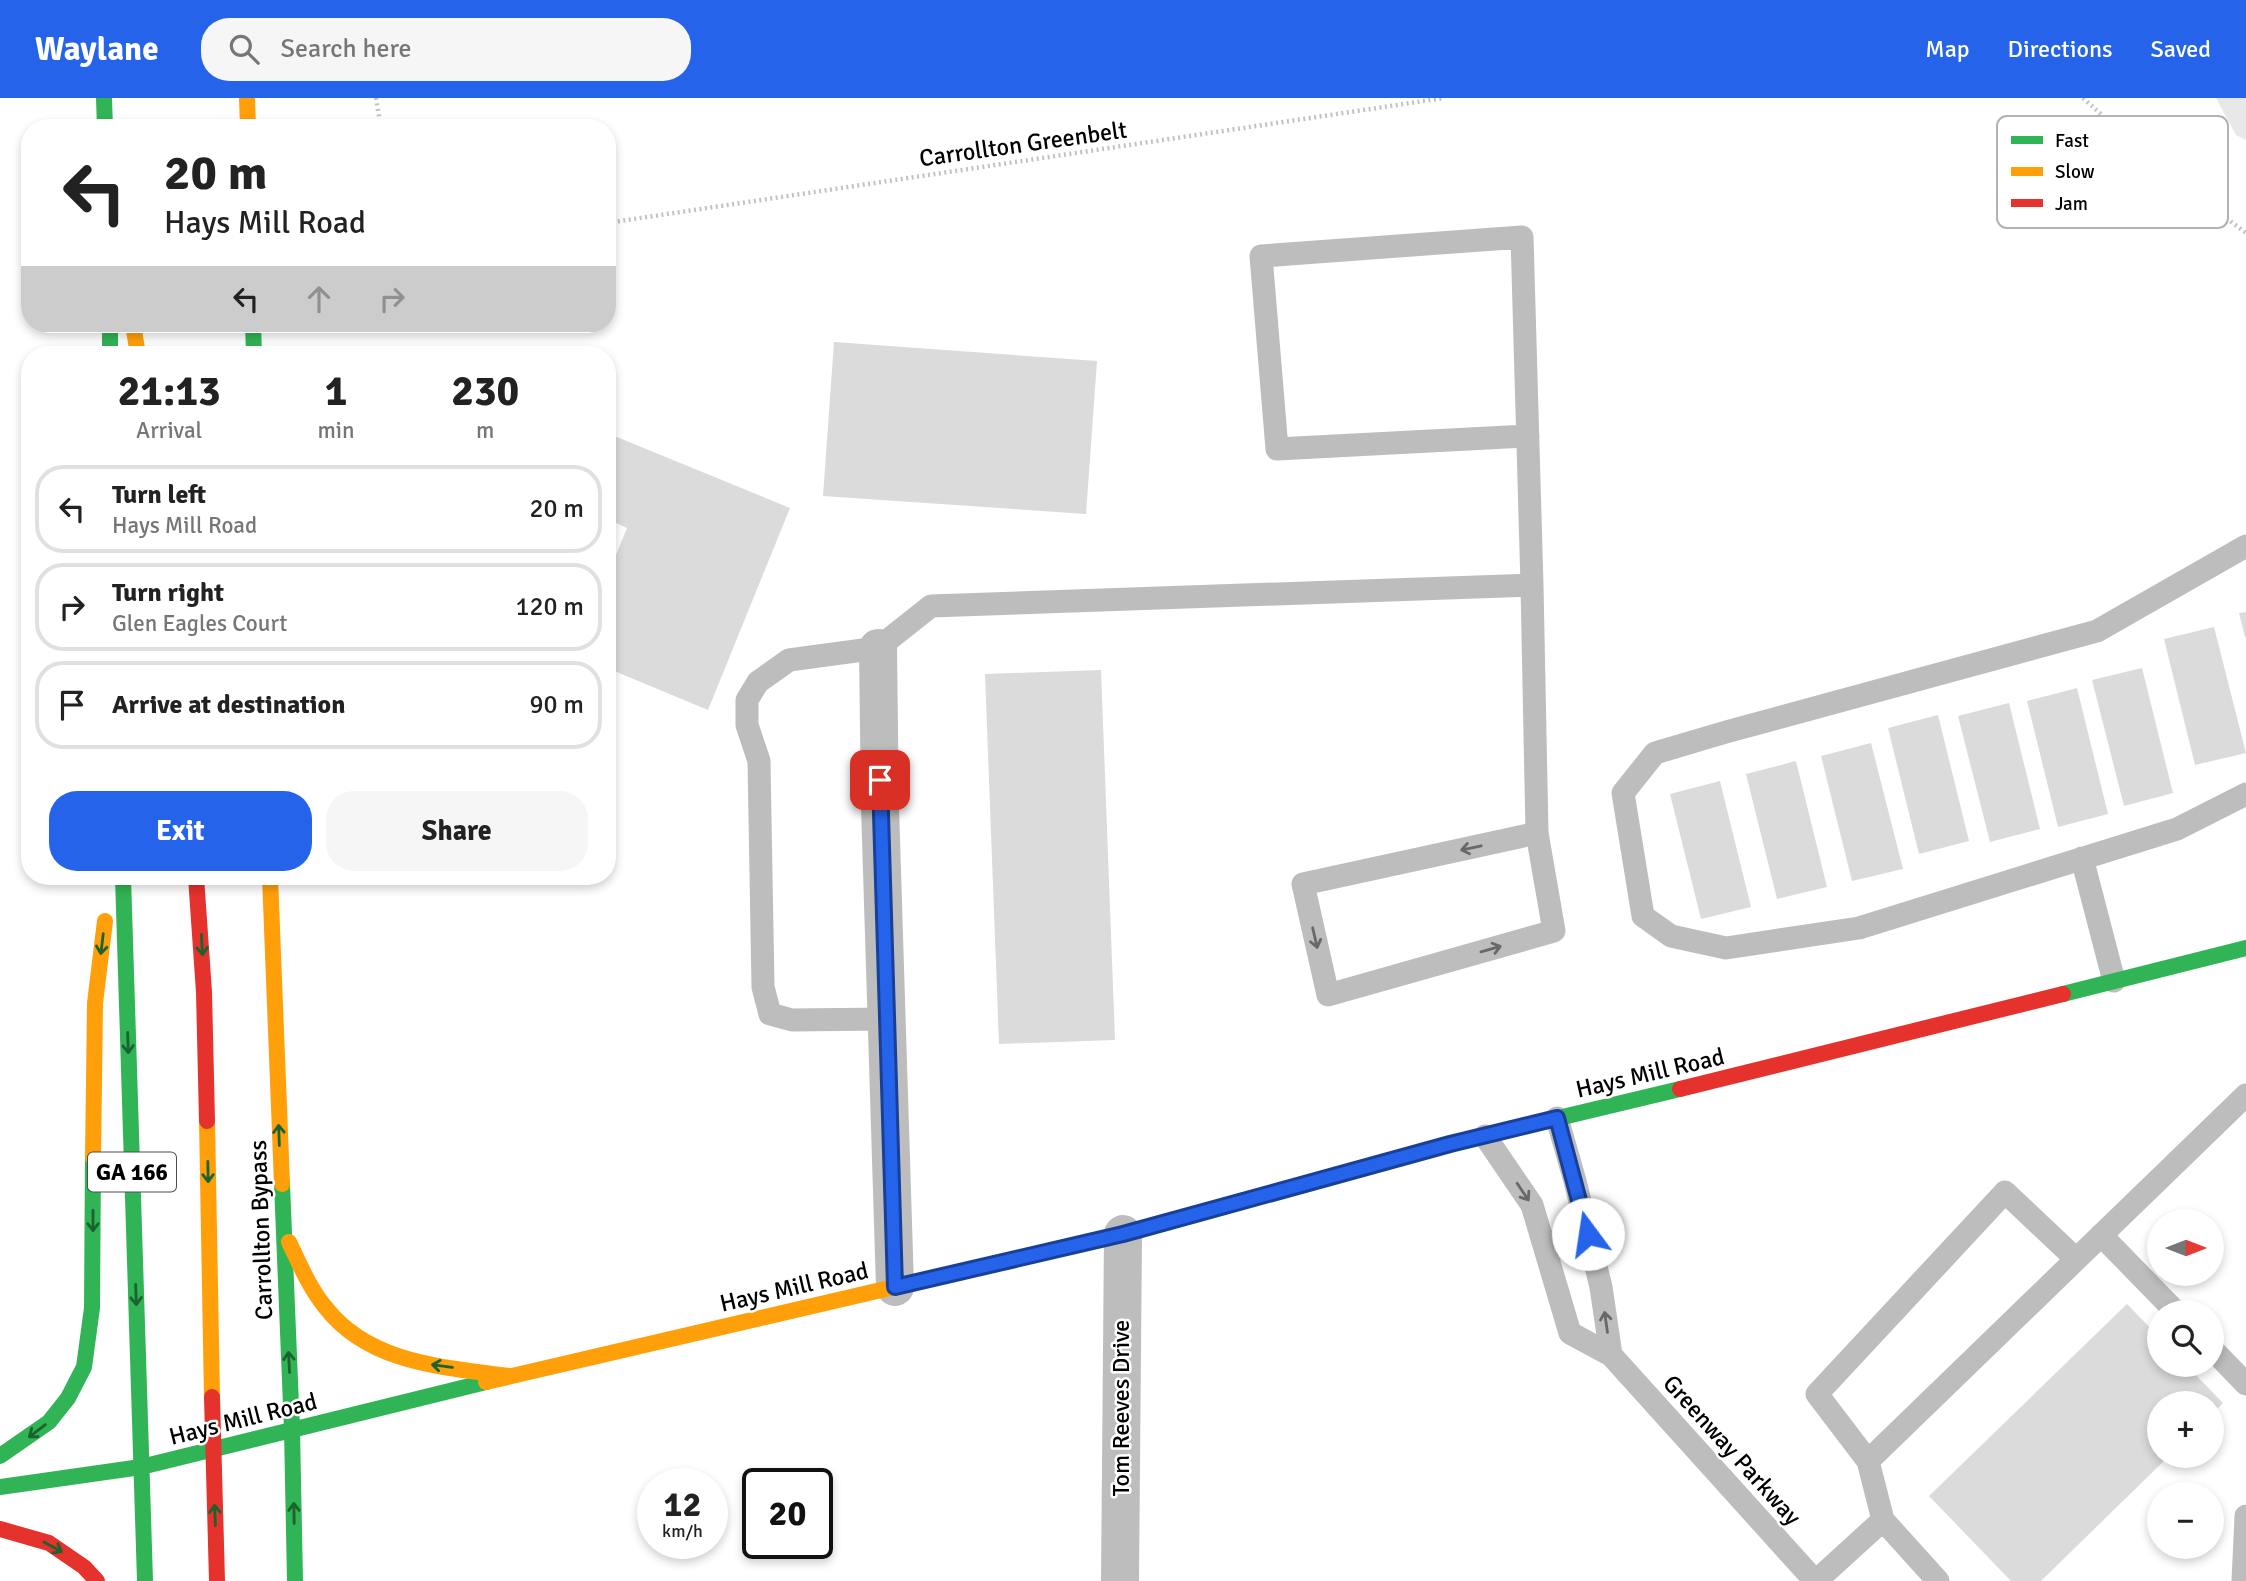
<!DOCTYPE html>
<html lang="en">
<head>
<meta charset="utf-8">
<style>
	body { margin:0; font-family:Signika,sans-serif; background:#f6f6f6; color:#222; height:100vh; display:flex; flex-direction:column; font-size:26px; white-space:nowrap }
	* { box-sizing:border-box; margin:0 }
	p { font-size:23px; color:#767676 }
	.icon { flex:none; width:38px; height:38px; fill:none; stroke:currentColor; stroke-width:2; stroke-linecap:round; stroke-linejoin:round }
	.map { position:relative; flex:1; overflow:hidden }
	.panel { position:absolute; left:21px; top:248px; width:595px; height:539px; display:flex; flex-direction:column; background:#fff; border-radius:28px; box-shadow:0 4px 10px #0003 }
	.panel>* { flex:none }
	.guide { position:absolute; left:21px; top:21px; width:595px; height:214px; border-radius:28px; box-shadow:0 4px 10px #0003; background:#fff; color:#222; overflow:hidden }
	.needle { width:46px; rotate:90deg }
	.tools { position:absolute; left:2147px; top:1111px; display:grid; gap:14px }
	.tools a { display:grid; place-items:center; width:77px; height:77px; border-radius:50%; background:#fff; box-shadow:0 4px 10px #0003; font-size:35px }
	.speed { position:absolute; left:637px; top:1370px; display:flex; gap:14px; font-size:35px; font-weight:700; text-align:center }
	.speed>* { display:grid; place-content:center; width:91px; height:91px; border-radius:50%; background:#fff; box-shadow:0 4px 10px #0003; line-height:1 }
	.speed small { font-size:18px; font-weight:400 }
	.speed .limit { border:4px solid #111; border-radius:10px; background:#fff; color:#111 }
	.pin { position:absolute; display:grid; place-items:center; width:60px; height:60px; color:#fff; margin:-30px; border-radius:14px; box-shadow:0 4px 10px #0006 }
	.me { position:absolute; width:77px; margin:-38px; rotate:346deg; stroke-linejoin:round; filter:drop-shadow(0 0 5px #0008) }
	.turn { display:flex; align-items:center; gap:24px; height:147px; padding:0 28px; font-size:32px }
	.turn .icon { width:91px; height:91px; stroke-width:2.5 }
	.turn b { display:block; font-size:49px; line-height:60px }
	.lanes { display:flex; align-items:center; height:66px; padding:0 28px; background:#0003; justify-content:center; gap:35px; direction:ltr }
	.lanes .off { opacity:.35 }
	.eta { display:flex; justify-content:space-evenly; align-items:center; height:119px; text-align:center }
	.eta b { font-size:42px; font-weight:800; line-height:49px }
	.primary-button { display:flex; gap:14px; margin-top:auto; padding:14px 28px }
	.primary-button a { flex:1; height:80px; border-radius:28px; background:#2563eb; color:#fff; font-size:28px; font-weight:800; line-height:80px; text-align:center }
	.primary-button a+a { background:#f6f6f6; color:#222 }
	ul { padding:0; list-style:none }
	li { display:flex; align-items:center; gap:21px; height:88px; margin:0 14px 10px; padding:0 14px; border:4px solid #e0e0e0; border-radius:28px }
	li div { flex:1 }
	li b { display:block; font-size:26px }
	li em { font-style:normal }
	header { display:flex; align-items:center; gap:42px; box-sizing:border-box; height:98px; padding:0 35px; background:#2563eb; color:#fff }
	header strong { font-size:33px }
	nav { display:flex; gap:38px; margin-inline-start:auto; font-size:24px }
	.search { width:490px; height:63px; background:#f6f6f6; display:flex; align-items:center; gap:18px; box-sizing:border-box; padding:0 24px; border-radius:28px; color:#767676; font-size:26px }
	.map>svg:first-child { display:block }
	.green { fill:#e8e8e8 }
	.building { fill:#dbdbdb }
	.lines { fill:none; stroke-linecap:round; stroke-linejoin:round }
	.path { stroke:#c2c2c2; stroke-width:4.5; stroke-dasharray:2 3.5; stroke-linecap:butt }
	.lane { stroke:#bdbdbd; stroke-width:23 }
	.street { stroke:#bdbdbd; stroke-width:38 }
	.fast { stroke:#30b455; stroke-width:16 }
	.slow { stroke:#ff9f0a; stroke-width:16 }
	.jam { stroke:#e5322d; stroke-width:16 }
	.oneway { stroke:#686868 }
	.oneway2 { stroke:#1a632f }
	.route-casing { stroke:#184099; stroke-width:18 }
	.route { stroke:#2563eb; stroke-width:12 }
	.labels { text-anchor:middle; stroke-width:5; stroke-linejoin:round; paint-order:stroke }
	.shield { fill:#fff; stroke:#4c4c4c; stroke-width:2 }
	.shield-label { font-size:23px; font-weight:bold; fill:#000 }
	.street-label { font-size:24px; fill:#000; stroke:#fff }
	.key { fill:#fff; stroke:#b2b2b2; stroke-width:2 }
	.key-label { font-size:19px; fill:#000 }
</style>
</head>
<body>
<header>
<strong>Waylane</strong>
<div class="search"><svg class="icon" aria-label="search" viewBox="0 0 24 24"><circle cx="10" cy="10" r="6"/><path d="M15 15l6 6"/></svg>Search here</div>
<nav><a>Map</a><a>Directions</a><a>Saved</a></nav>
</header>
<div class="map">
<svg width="2246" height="1483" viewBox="0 0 2246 1483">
	<rect width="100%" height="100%" fill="#fff"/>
	<path class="green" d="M2216,0H2246V42L2236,37Z"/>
	<path class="building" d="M834,244L1097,263L1086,416L823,398Z
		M607,335L790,410L708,612L607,570V479L627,430L607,421Z
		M2246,514V539H2245L2239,515Z
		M2214,529L2246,655L2195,667L2164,541Z
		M2142,570L2173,695L2124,708L2092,582Z
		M1101,572L1115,942L999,946L985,576Z
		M2077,590L2108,716L2058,729L2027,603Z
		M2009,605L2040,731L1990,744L1958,618Z
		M1938,617L1969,743L1919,756L1888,630Z
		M1871,645L1903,771L1852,783L1821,658Z
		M1796,663L1827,789L1777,801L1746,676Z
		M1720,683L1751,809L1701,821L1670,696Z
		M2127,1206L2160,1240V1267H2186L2223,1305L2212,1316V1306H2160V1358H2169L2041,1483H2011L1929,1398Z"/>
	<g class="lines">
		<path class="path" d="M376,0L381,30
			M2083,0L2162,71L2246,135
			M607,125L1444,0"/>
		<path class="lane" d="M2246,448L2097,533L1726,634L1655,655L1623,695L1643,818L1671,838L1726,850L1859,830L2177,731L2246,696
			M1532,487L1537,735L1554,833L1328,897L1303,786L1537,735
			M2082,760L2114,883
			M887,921L792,922L770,916L763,889L759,663L747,627V602L758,584L789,562L878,550L931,508L1532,487L1522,139L1261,158L1277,351L1528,338
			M1485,1038L1532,1107L1570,1235L1611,1257L1601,1189L1575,1083L1557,1020
			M2101,1137L2176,1214
			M2076,1161L2005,1094L1817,1296L1868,1363L2246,997
			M2212,1251L2246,1286
			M1611,1257L1815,1483
			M1868,1363L1883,1422
			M1816,1483L1883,1422L1938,1483
			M2243,1483L2246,1418"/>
		<path class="street" d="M878,550L880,709L895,1189
			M1120,1483L1123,1136"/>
		<path class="fast" d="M104,0L105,30
			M110,226V257
			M253,226L254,257
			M123,779L145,1483
			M2063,896L2246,850
			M282,1086L292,1332L295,1483
			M1249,1101L1450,1046L1680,991
			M0,1358L49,1324L68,1300L84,1269L92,1210L93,1060
			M0,1389L141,1369L486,1284"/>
		<path class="slow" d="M247,0L248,30
			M133,226L138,257
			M270,779L282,1086
			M207,1023L212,1299
			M93,1060L95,905L105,823
			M289,1144C300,1167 310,1191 326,1210C370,1266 444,1269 509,1278
			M486,1284L1040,1155"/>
		<path class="jam" d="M196,779L204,894L207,1023
			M1680,991L2063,896
			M1040,1155L1123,1136L1249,1101
			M212,1299L217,1483
			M0,1431L49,1445L84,1469L97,1483"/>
	</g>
	<defs><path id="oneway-shaft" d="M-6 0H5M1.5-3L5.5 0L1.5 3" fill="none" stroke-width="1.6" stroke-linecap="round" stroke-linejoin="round" transform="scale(1.75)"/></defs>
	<g class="oneway">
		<use href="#oneway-shaft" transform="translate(1471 750) rotate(168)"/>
		<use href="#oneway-shaft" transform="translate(1315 840) rotate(77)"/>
		<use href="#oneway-shaft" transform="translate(1491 851) rotate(-16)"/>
		<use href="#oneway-shaft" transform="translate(1523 1094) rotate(56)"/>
		<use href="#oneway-shaft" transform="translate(1606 1224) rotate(-98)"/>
	</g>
	<g class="oneway2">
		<use href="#oneway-shaft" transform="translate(102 846) rotate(97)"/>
		<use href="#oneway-shaft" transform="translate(202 847) rotate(87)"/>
		<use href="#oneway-shaft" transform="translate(128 945) rotate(88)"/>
		<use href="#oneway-shaft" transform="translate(279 1037) rotate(-92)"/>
		<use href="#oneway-shaft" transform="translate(208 1074) rotate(89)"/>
		<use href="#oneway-shaft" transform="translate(93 1123) rotate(90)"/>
		<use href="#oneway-shaft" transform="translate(136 1197) rotate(88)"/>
		<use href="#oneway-shaft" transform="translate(289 1264) rotate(-93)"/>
		<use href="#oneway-shaft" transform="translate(442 1268) rotate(-172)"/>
		<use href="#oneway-shaft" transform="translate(37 1333) rotate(143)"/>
		<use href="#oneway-shaft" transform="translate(294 1415) rotate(-91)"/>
		<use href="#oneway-shaft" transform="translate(215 1417) rotate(-92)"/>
		<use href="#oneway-shaft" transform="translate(53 1449) rotate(29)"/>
	</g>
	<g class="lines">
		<g class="route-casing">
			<path id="route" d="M880,682L895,1189L1123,1136L1450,1046L1557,1020L1588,1136"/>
		</g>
		<use href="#route" class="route"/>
	</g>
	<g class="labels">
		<rect class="shield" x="88" y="1054.5" width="88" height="39" rx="5"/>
		<g class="shield-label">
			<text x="132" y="1082">GA 166</text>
		</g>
		<g class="street-label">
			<text transform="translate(1023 46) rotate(-8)" y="8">Carrollton Greenbelt</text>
			<text transform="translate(1650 975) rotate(-13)" y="8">Hays Mill Road</text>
			<text transform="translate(261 1132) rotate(-92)" y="8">Carrollton Bypass</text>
			<text transform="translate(794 1189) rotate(-13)" y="8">Hays Mill Road</text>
			<text transform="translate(1121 1310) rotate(-90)" y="8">Tom Reeves Drive</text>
			<text transform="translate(243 1321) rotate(-14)" y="8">Hays Mill Road</text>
			<text transform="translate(1732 1352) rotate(48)" y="8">Greenway Parkway</text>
		</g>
	</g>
	<rect x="1997" y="18" width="231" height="112" rx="10" class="key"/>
	<rect x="2011" y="38" width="32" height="8" fill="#30b455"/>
	<rect x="2011" y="69" width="32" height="9" fill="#ff9f0a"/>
	<rect x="2011" y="101" width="32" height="8" fill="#e5322d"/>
	<g class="key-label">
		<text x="2055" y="49">Fast</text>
		<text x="2055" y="80">Slow</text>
		<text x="2055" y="112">Jam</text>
	</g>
</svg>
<div class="tools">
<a><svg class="needle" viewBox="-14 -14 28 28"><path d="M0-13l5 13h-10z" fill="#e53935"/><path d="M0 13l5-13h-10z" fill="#767676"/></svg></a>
<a><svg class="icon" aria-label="search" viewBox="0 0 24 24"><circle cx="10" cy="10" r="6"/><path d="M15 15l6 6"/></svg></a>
<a>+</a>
<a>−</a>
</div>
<div class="speed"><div>12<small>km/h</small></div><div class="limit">20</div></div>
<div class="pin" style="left:880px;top:682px;background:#d93025"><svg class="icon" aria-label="arrive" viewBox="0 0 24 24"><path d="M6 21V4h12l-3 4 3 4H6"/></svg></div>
<svg class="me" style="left:1588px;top:1136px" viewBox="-20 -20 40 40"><circle r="19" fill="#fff"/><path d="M0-13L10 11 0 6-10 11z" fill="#2563eb"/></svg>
<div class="guide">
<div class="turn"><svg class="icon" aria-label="left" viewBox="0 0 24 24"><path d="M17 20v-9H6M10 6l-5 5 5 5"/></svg><div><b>20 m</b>Hays Mill Road</div></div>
<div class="lanes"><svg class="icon" aria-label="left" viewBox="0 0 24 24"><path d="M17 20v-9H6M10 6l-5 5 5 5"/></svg><svg class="icon off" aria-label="ahead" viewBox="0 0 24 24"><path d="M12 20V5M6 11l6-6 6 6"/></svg><svg class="icon off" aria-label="right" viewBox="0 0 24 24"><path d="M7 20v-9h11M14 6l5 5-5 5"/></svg></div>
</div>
<section class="panel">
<div class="eta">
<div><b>21:13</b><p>Arrival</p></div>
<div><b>1</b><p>min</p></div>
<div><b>230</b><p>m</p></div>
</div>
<ul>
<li><svg class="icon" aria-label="left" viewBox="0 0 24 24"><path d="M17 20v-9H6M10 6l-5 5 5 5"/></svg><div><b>Turn left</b><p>Hays Mill Road</p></div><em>20 m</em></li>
<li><svg class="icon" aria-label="right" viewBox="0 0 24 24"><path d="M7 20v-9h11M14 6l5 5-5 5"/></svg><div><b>Turn right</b><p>Glen Eagles Court</p></div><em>120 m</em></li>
<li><svg class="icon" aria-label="arrive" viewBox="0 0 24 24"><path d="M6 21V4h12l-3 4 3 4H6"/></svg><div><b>Arrive at destination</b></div><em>90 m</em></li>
</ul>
<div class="primary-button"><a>Exit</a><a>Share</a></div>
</section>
</div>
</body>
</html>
